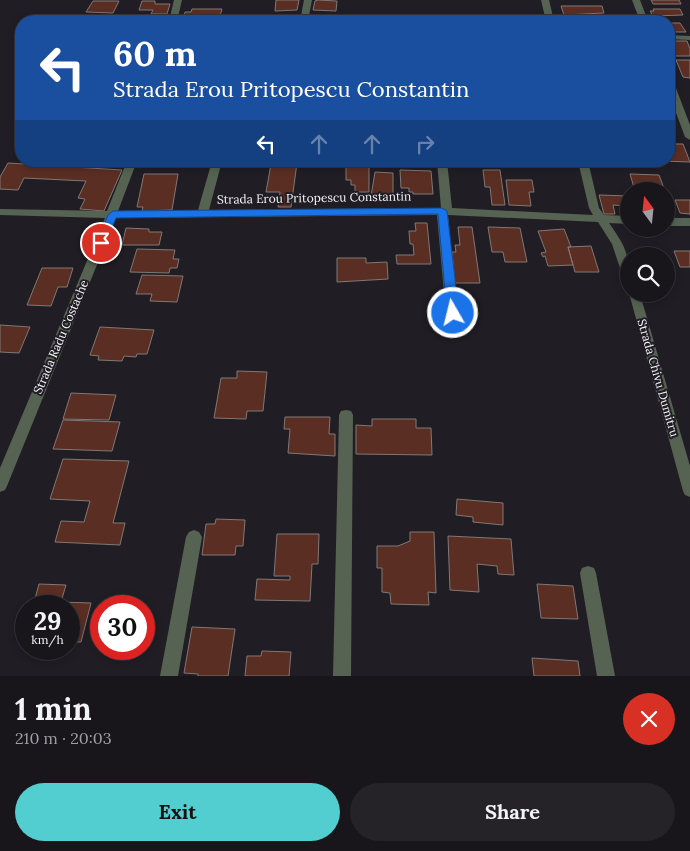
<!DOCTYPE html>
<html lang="en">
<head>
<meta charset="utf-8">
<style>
	body { margin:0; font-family:Lora,serif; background:#252328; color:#f1f3f6; height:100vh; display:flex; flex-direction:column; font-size:19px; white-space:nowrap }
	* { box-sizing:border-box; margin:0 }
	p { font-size:16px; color:#9f9fa3 }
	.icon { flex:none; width:28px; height:28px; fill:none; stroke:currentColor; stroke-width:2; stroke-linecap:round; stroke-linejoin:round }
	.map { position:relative; height:676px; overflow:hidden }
	.side { display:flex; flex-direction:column; background:#18161b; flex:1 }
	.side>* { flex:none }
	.top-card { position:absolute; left:15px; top:15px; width:660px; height:152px; border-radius:20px; box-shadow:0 2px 8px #0003,0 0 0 1px #36353a; background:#1a4fa0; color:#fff; overflow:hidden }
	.needle { width:32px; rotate:345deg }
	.tools { position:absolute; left:620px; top:182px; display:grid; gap:10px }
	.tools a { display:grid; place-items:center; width:55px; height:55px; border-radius:50%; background:#18161b; box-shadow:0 2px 8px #0003,0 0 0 1px #36353a; font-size:25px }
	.speed { position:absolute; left:15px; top:595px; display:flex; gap:10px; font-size:25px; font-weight:700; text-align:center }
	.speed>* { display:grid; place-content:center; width:65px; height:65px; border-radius:50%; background:#18161b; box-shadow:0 2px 8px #0003,0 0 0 1px #36353a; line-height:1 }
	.speed small { font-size:12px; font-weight:400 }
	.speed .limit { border:8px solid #d22; background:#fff; color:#111 }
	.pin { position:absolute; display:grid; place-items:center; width:42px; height:42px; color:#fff; margin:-21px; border:2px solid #fff; border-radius:50%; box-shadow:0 1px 5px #0007 }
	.me { position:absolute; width:55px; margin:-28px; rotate:352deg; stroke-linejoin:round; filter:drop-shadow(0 0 4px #0008) }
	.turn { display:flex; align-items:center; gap:18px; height:105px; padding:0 15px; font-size:22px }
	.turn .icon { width:65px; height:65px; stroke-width:2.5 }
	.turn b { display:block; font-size:35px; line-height:42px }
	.lanes { display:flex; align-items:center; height:48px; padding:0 15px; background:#0003; justify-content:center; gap:25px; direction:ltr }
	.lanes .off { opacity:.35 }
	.round { display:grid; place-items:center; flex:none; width:52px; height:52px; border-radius:26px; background:#252328 }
	.headline { display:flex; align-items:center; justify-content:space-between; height:85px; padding:0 15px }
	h1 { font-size:30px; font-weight:700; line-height:38px }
	.action { display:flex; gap:10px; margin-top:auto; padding:10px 15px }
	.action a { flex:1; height:58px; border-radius:30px; background:#52cdd0; color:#111; font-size:20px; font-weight:700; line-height:58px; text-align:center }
	.action a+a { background:#252328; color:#f1f3f6 }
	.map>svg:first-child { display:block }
	.building { fill:#5b2e23; stroke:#807875 }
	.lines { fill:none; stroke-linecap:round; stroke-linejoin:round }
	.service { fill:#566352; fill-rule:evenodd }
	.minor { fill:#566352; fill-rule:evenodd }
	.route { fill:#1a73e8; stroke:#114b97 }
	.labels { text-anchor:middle; stroke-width:4; stroke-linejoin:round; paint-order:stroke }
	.street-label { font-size:12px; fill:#f4f3f7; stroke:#201e24 }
</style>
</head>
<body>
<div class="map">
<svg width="690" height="676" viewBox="0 0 690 676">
	<rect width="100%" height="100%" fill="#201e24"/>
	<path class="building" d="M276,0H299L297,10L275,11Z
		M318,0L337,1L336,11L313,10L315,1Z
		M651,0H679L681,4H653Z
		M93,1H119L113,13L86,12Z
		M142,1H155V4H170L167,14H151L153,10H139Z
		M561,6H602L604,13L564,15Z
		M192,9H222L220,16H184L185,12H191Z
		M653,9H680L683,15L653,16L650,11H654Z
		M610,15H629L632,21H612Z
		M273,17H295L294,21H272Z
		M312,18H336V21H312Z
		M565,19H592L593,21H566Z
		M669,23H680L686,32H669Z
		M669,41H687L690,49V56H671Z
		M676,60H690V78L683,77Z
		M669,144H683L690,162L662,161H669Z
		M25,161H57L55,165L24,164Z
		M233,161H262L261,165L232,167Z
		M304,161H334V164L304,163Z
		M351,161H369V192H355V185H351V180H346V167H351Z
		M285,162L297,163L291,207H278L280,192H266L271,164H285Z
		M8,163L122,170L104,211L80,209L85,199L78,198L86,181L24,178L18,190L0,189V177Z
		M400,170L431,171L433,194H413V192H409V188H401Z
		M483,170H500L505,205H492L490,187H485Z
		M375,172L393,173V194H388V197L371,196Z
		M144,174H178L172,210L142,211L143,207H137Z
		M630,174L659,175L665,191H635Z
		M506,180H532L534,192H529L531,206L509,205Z
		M599,195L629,196V210L628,206L613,205L615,214H604Z
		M675,200H690V214L680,213Z
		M415,223H427L431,264H397L396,255H414L413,244H410L409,231H416Z
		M458,227H472L480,283H455L452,252H456L455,245H460Z
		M488,227L520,228L527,262H505L503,252H492Z
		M126,228L149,229V232H162L159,245H122Z
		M564,229L571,247H568L573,265L548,266L545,256L543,257L541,253L546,252L538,231Z
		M591,246L599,272H575L568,247Z
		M137,249L175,250L173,259H179L177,268H170L169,273L130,272Z
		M674,251H690V267H680Z
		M337,258H366V263L387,262L388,279L337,282Z
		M42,268H73L67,287H58L51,306L27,305Z
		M142,275L183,276L177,302L150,301L152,294H136Z
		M0,325L30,327L19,353L0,352Z
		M100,327L154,330L147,354H137L136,357L124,356L122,361L98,360L99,356L90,355Z
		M237,371L267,372L263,411H247L246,419L214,418L221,378H237Z
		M71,393L116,395L109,420L63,419Z
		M285,417H330L329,434H335V456L288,453L290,429H284Z
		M372,419H416V428H431L432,455L356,454V425L372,426Z
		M63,420L120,422L112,451L53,449Z
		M63,459L129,461L113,523H125L120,545L55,542L61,521L84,522L90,501L50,499Z
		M457,499L503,503V525L473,522V517L456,515Z
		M216,519L245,520L243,546H236L235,555H202L206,524H215Z
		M410,532H434L436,593L428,592L429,605L391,604L390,593L382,592V568H377V546H398L410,541Z
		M277,534H319L318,564H312L310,601L255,600L257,579L290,580V576H274Z
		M448,536L511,539L514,575L498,574L497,566L477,564L479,592L450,590Z
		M39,584L66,585L61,602L91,603L81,642H69V606H33Z
		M537,584L573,586L578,619L541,618Z
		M192,627L235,629L228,676H198V674L184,673Z
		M262,651L291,652L289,676H245L247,656H261Z
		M532,658L578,661L580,676H534Z"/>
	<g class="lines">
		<path class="service" d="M669,35L690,36V40L669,39Z"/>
		<path class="minor" d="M174,0H182L177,21H169Z
			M304,0H312L308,21H300Z
			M541,0H549L554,21H546Z
			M632,0H640L648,21H640Z
			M669,80L674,83L690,125V140L685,137L669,94Z
			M127,161H137L118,211L198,210L212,161H222L209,210L441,208L437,161H447L452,208L593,215L589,208L578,161H588L599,208L604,215L629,216V224L609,223C625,246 629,252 629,281L623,277L612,244L598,222L448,215L457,304L462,321L456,325L450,321L445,304L437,215L116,218L7,486L5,490L0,492V468L105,218L0,215V209L107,211Z
			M666,218H690V226H666Z
			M629,293L640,294L690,466V497L685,495L683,491Z
			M346,410L351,411L353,415L351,676H333L339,415L341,411Z
			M194,530L199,532L202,537L178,676H160L186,537L189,532Z
			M588,566L594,568L596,573L615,676H597L580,573L582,568Z"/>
	</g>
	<path class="route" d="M442,208L447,211L459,313L453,317L447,313L438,214L116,218L105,245H98L96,243L108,215L113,211Z"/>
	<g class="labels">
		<g class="street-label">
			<text transform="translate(314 198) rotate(-1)" y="4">Strada Erou Pritopescu Constantin</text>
			<text transform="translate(61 337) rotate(-67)" y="4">Strada Radu Costache</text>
			<text transform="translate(658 378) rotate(74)" y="4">Strada Chivu Dumitru</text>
		</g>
	</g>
</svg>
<div class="tools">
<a><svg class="needle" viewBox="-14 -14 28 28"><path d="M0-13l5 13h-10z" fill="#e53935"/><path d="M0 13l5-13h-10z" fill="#9f9fa3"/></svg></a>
<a><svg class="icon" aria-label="search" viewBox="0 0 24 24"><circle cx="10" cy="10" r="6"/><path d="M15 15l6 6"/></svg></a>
</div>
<div class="speed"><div>29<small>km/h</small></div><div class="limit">30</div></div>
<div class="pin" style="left:101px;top:243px;background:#d93025"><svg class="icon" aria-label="arrive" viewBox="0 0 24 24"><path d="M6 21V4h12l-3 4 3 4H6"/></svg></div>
<svg class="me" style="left:453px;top:313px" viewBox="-20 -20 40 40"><circle r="17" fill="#1a73e8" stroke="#fff" stroke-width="3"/><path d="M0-11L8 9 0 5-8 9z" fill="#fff"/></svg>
<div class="top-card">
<div class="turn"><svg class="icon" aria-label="left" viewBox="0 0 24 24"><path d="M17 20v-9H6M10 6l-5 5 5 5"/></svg><div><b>60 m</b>Strada Erou Pritopescu Constantin</div></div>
<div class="lanes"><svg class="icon" aria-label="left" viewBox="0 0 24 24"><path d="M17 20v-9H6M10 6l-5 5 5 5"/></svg><svg class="icon off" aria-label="ahead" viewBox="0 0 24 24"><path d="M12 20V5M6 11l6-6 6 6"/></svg><svg class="icon off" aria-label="ahead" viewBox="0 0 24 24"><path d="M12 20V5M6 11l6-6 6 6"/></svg><svg class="icon off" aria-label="right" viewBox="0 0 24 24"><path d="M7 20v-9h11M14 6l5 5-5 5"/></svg></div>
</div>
</div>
<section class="side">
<div class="headline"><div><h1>1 min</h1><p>210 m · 20:03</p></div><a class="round" style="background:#d93025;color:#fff"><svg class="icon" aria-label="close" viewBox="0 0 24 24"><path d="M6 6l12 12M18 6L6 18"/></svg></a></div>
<div class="action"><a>Exit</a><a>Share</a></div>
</section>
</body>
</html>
